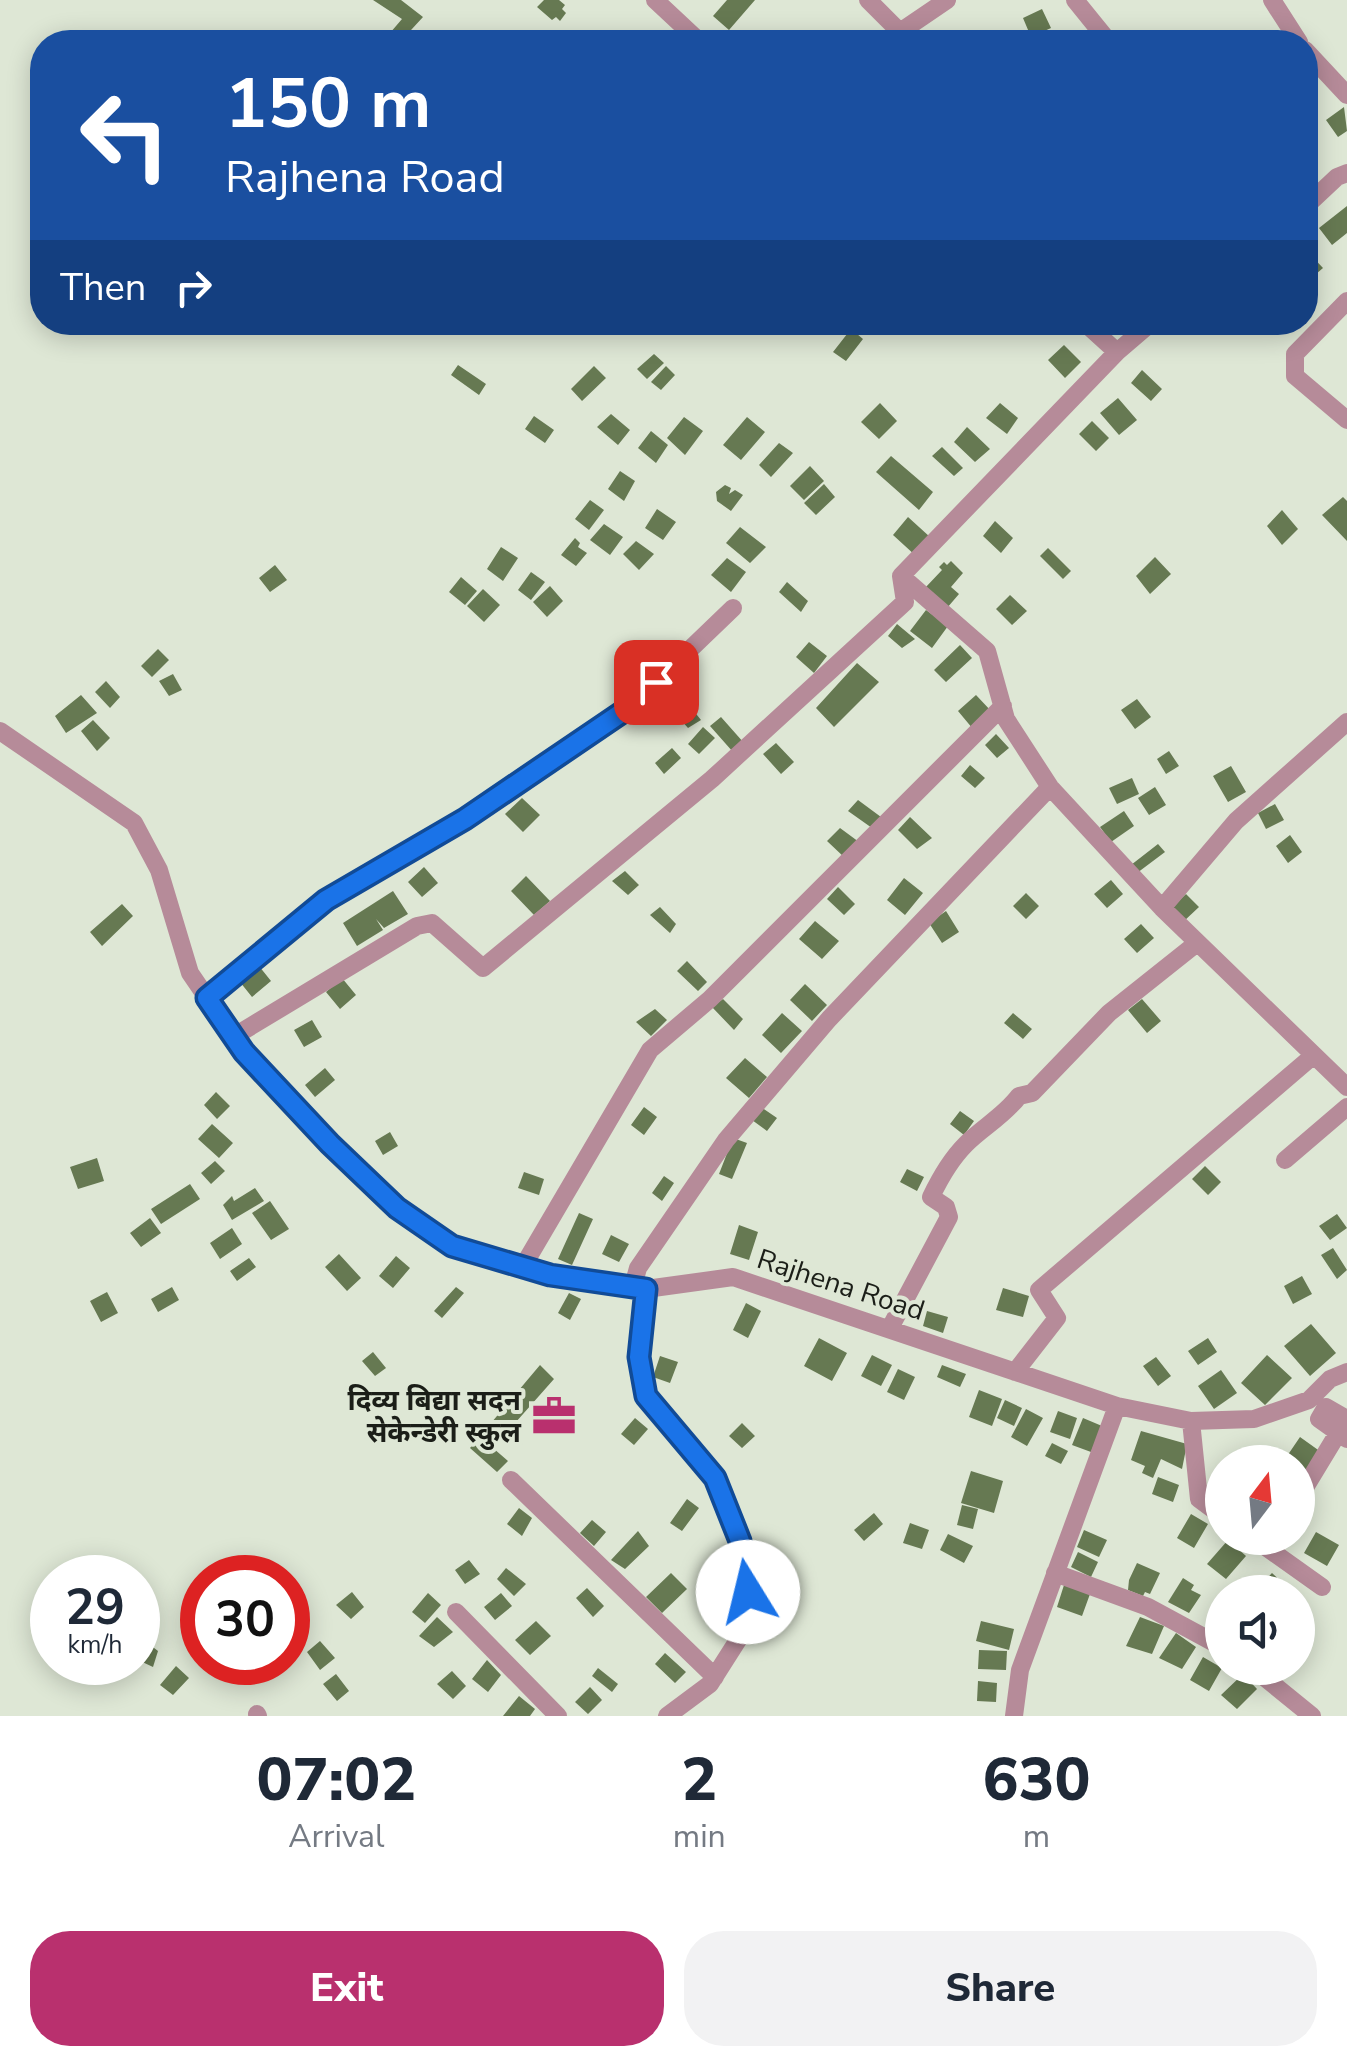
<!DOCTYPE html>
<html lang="en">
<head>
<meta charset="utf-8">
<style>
	body { margin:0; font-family:"Nunito Sans","Noto Sans Devanagari",sans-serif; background:#f2f2f3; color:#1f2937; height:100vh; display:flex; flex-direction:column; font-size:38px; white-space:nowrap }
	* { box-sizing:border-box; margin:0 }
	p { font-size:32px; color:#747a83 }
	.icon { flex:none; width:55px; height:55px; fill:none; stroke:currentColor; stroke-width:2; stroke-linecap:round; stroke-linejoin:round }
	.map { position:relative; height:1716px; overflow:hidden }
	.panel { display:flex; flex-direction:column; background:#fff; flex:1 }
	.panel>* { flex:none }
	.guide { position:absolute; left:30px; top:30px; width:1288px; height:305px; border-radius:40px; box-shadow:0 5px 25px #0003; background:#1a4fa0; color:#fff; overflow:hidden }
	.needle { width:65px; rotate:16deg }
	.fabs { position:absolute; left:1205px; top:1445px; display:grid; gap:20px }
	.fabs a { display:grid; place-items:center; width:110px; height:110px; border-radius:50%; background:#fff; box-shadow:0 5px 25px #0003; font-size:50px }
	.speed { position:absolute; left:30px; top:1555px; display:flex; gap:20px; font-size:50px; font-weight:700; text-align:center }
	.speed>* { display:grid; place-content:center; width:130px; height:130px; border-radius:50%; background:#fff; box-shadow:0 5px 25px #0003; line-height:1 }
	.speed small { font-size:25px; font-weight:400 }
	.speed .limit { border:15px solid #d22; background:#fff; color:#111 }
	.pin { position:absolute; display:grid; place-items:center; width:85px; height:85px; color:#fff; margin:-42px; border-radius:20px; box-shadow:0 5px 15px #0006 }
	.me { position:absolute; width:110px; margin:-55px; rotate:351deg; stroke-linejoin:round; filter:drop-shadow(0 0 8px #0008) }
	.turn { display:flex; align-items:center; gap:35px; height:210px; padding:0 30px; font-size:45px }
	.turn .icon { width:130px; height:130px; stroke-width:2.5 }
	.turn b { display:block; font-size:70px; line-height:85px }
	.then { display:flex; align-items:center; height:95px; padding:0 30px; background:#0003; gap:20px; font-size:38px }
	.eta { display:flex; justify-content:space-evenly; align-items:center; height:170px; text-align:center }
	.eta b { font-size:60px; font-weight:800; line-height:70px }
	.action { display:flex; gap:20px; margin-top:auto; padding:20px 30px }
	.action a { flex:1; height:115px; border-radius:40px; background:#b9306e; color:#fff; font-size:40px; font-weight:800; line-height:115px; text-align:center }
	.action a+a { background:#f2f2f3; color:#1f2937 }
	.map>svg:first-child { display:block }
	.building { fill:#667952 }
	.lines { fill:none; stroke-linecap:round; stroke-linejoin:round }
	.minor { stroke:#b68b99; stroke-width:18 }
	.route-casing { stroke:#114b97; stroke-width:25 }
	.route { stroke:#1a73e8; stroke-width:18 }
	.labels { text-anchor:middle; stroke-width:8; stroke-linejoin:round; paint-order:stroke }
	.street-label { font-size:28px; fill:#1b1e18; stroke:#dee7d5 }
	.poi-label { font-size:28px; font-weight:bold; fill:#1b1e18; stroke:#dee7d5; text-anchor:end }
</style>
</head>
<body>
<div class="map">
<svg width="1347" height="1716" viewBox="0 0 1347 1716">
	<rect width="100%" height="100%" fill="#dee7d5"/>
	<path class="building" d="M373,0H401L423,17L400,42L390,33L402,19Z
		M544,0H559L565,5L562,9L566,13L560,21L556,17L552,20L537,7Z
		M727,0H755L729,30L713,16Z
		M1042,9L1051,28L1031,37L1023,18Z
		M1344,107L1347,131L1338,137L1326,120Z
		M1347,206V233L1332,245L1319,228Z
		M1307,251L1323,268L1309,280L1305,275Z
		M851,329L863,339L846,361L833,352Z
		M1064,345L1081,362L1065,378L1048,360Z
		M654,354L664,363L647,379L637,369Z
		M458,365L486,384L479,395L451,375Z
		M594,366L606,378L582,401L571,389Z
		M666,366L675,375L661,390L651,382Z
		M1142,370L1162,389L1151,401L1131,383Z
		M1118,398L1137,420L1119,435L1100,413Z
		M880,403L897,421L879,439L861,422Z
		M1000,403L1018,418L1007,434L986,418Z
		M611,414L630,430L618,445L597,427Z
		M534,416L554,430L545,443L525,429Z
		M684,417L703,431L685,455L667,438Z
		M747,417L765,432L741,460L723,445Z
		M1092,421L1109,438L1096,451L1079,434Z
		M967,427L990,449L975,462L954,442Z
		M651,431L668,445L656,463L638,448Z
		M779,443L793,453L771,477L759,465Z
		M942,447L963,468L954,476L932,456Z
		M891,456L933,492L919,510L876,472Z
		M810,466L824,481L804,500L790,486Z
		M620,471L635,481L624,501L608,489Z
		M824,484L835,497L816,515L804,503Z
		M725,485L731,488L729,494L735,490L743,495L731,511L717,501L716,492Z
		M1343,497L1347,501V541L1322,515Z
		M590,500L604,510L589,530L575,519Z
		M657,509L676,522L663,540L645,528Z
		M1282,510L1298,529L1282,545L1267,526Z
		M908,517L930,537L916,556L893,535Z
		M995,521L1013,538L1001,553L983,536Z
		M604,524L623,537L610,555L590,540Z
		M740,527L766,547L750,563L726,543Z
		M575,538L580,543L578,547L587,553L576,566L561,555Z
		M636,541L654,554L639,570L623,554Z
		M501,547L518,558L503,581L487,569Z
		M1048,548L1071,571L1063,579L1040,556Z
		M1155,557L1171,574L1150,594L1136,576Z
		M727,558L746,572L731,592L711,575Z
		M951,561L963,573L951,587L959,594L947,608L925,588L942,570L939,567L944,562L947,565Z
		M275,565L287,580L270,592L259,578Z
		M531,572L545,582L531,600L518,590Z
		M461,577L477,591L465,605L449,592Z
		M787,582L808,601L801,612L779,592Z
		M550,586L563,601L547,617L533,602Z
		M483,589L500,605L484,622L467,606Z
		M1010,595L1027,611L1012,625L996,609Z
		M926,610L948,626L932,648L910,631Z
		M897,624L915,639L902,648L888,636Z
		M809,642L827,656L814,673L796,657Z
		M960,645L972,658L946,682L934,670Z
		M158,649L169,660L152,677L141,666Z
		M857,663L879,682L834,727L816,708Z
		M672,672L688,686L670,705L654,688Z
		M173,674L182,690L169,696L159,681Z
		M106,681L120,697L110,708L95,692Z
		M81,695L97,713L66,733L55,716Z
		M976,695L992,712L973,729L958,711Z
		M684,699L701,720L688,728L672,710Z
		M1137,699L1151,717L1135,729L1121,710Z
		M721,717L744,743L733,752L710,726Z
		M93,720L110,738L97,751L81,731Z
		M703,727L715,738L699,754L688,744Z
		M996,734L1009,748L997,758L985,745Z
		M776,743L794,762L781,774L763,754Z
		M672,748L681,758L664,774L655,763Z
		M1169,751L1179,766L1166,774L1157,759Z
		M970,765L985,778L975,788L961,776Z
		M1231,766L1246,792L1228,802L1213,776Z
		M1132,778L1139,794L1117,804L1109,788Z
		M1155,787L1166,805L1149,815L1138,798Z
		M522,798L540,815L523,832L505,814Z
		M858,800L881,817L872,828L848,811Z
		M1275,804L1284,820L1266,829L1258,813Z
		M1124,811L1134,826L1111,842L1100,827Z
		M910,817L932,838L917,849L898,830Z
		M840,828L859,842L845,858L827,841Z
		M1290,835L1302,852L1288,863L1276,846Z
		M1158,844L1165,852L1137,873L1131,865Z
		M424,867L438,883L422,897L408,882Z
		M625,871L639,885L628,895L612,881Z
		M526,876L550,901L534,915L511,891Z
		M904,878L923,893L905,915L887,900Z
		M1111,880L1123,894L1107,908L1094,894Z
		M838,887L855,904L844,915L827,899Z
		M393,891L408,914L384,928L376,919L383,930L357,946L343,923Z
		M1026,893L1039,906L1026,919L1013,906Z
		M1186,894L1199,907L1183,922L1170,909Z
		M122,904L133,916L102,946L90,932Z
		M660,907L676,924L670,933L650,915Z
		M946,911L959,932L942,943L929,923Z
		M815,921L839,941L822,959L799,939Z
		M1141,924L1154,938L1137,953L1124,939Z
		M687,961L707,982L698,991L677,971Z
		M259,966L271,981L252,997L240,982Z
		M342,978L356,995L340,1009L326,992Z
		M805,984L827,1005L812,1021L790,1000Z
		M723,999L743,1019L734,1030L712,1007Z
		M1142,999L1161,1021L1147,1033L1128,1010Z
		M655,1009L667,1020L651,1036L636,1022Z
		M782,1013L802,1031L781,1053L762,1035Z
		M1013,1013L1032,1029L1023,1039L1004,1023Z
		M312,1020L322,1037L304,1047L294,1030Z
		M745,1058L767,1077L749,1098L726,1078Z
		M325,1068L335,1080L315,1097L305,1085Z
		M216,1092L230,1106L217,1119L204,1105Z
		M644,1107L657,1117L644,1135L631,1125Z
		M761,1107L777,1118L767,1131L752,1120Z
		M960,1111L974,1121L964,1135L950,1124Z
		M212,1124L233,1143L219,1158L198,1139Z
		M390,1132L398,1146L383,1155L375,1141Z
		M733,1138L747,1143L732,1179L719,1174Z
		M97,1158L104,1181L78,1189L70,1167Z
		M215,1161L225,1171L211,1184L201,1173Z
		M1205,1166L1221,1182L1208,1195L1192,1179Z
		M907,1169L924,1177L917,1191L900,1182Z
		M524,1172L544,1179L539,1195L518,1188Z
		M664,1176L674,1183L662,1201L652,1193Z
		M190,1184L200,1199L161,1224L151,1209Z
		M255,1188L264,1201L232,1220L223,1205L232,1196L234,1201Z
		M270,1201L289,1229L271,1240L252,1213Z
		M579,1213L593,1219L572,1265L558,1259Z
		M1337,1214L1347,1228L1330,1240L1319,1226Z
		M150,1218L161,1233L141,1247L130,1233Z
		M739,1225L758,1232L749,1260L730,1254Z
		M232,1228L242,1244L220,1259L210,1243Z
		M611,1235L629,1244L619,1262L602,1254Z
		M1333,1248L1347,1270L1337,1279L1321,1255Z
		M339,1254L361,1278L347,1291L325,1267Z
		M396,1256L410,1268L393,1288L379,1276Z
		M249,1258L256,1267L237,1281L230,1271Z
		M1302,1276L1312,1294L1293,1304L1284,1286Z
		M172,1287L179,1300L158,1312L151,1299Z
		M456,1287L464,1293L442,1318L434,1311Z
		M1003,1288L1029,1296L1023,1317L996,1310Z
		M107,1292L118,1313L101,1322L90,1301Z
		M569,1293L581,1299L570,1320L558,1313Z
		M746,1303L761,1311L748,1338L733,1330Z
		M927,1311L948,1317L943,1333L923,1326Z
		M1311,1324L1336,1353L1310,1376L1284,1346Z
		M819,1338L847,1353L832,1381L804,1366Z
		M1208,1338L1217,1352L1198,1365L1188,1351Z
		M373,1352L386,1368L375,1376L362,1361Z
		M872,1355L892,1365L881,1386L861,1376Z
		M1267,1355L1292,1378L1265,1405L1241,1383Z
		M660,1356L678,1362L670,1383L653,1377Z
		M1156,1357L1171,1376L1158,1386L1143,1366Z
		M540,1365L554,1379L493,1448L508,1461L497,1472L470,1448Z
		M942,1365L966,1374L960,1387L937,1377Z
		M898,1369L915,1377L904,1400L887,1392Z
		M1221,1370L1237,1393L1214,1409L1198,1386Z
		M979,1390L1002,1399L992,1426L969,1417Z
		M1005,1400L1022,1408L1014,1426L997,1418Z
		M1026,1409L1043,1418L1027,1446L1011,1437Z
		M1058,1411L1077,1418L1070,1439L1050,1432Z
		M635,1418L648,1429L634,1445L621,1434Z
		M1083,1418L1102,1426L1091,1452L1072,1445Z
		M742,1423L755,1436L742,1448L729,1436Z
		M1141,1431L1187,1444L1182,1469L1161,1459L1153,1478L1142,1473L1145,1466L1131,1460Z
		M1300,1437L1321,1452L1298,1488V1462H1283Z
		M1052,1443L1068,1451L1061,1464L1045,1456Z
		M971,1471L1003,1481L994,1513L961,1503Z
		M1158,1477L1179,1485L1173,1502L1152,1494Z
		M687,1499L699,1508L682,1531L670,1523Z
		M962,1505L978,1509L973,1529L957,1525Z
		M519,1508L532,1518L522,1536L507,1524Z
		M874,1513L883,1524L864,1541L854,1530Z
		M1191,1514L1208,1524L1194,1548L1177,1538Z
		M592,1520L606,1532L594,1546L580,1533Z
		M910,1523L929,1530L922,1549L903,1543Z
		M1084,1530L1107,1540L1099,1557L1077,1547Z
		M638,1531L649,1546L625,1569L611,1560Z
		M1316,1532L1339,1545L1327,1566L1304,1553Z
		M948,1534L973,1546L964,1563L940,1550Z
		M1228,1540L1246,1556L1226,1579L1207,1564Z
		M1078,1552L1098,1562L1091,1577L1071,1567Z
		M469,1560L480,1574L465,1584L455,1570Z
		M1137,1563L1160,1573L1150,1594L1145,1592L1143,1596L1128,1590L1129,1580Z
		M506,1568L526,1584L514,1596L497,1579Z
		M671,1573L687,1589L662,1613L646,1597Z
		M1272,1573L1286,1586L1280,1592H1254Z
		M1183,1578L1194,1585L1191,1590L1201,1595L1189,1613L1168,1602Z
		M1064,1585L1090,1594L1082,1616L1057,1607Z
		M587,1588L604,1606L593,1617L576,1598Z
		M352,1592L364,1607L351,1619L336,1605Z
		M428,1593L441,1605L425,1623L412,1612Z
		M501,1593L512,1606L495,1620L484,1607Z
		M200,1608L202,1609V1640L182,1625Z
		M437,1617L453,1632L434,1647L419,1636Z
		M1140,1617L1164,1626L1152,1654L1126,1646Z
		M536,1621L551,1636L530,1655L515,1640Z
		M981,1621L1014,1629L1009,1650L976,1641Z
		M1176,1633L1196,1647L1182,1669L1159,1658Z
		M145,1641L158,1651L153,1667L138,1660Z
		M320,1641L335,1658L320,1670L307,1652Z
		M979,1650L1007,1651L1006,1670L978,1669Z
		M665,1653L686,1672L675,1683L655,1664Z
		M1203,1657L1222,1668L1209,1691L1190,1680Z
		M487,1660L501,1675L488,1692L472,1679Z
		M176,1666L189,1678L173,1695L160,1685Z
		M598,1668L618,1684L612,1692L592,1676Z
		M452,1671L466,1686L453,1699L437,1684Z
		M336,1674L349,1691L337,1701L323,1684Z
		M1243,1674L1257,1689L1237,1709L1221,1695Z
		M978,1681L997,1683L996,1702L977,1701Z
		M590,1687L602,1700L588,1714L575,1702Z
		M519,1696L535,1709L530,1716H503Z"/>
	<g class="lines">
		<path class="minor" d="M655,0L700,42
			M868,0L900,32L899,42
			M1075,0L1109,42
			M1272,0L1299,42
			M900,32L947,0
			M1305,50L1347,95
			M1305,207L1337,177L1347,173
			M1347,301L1295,354V376L1347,420
			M1084,322L1117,352
			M1152,322L1117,352L901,576L987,651L1006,719L1050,787L1162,908L1347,1087
			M0,731L134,823L159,870L190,973L244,1052L330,1145L397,1209L452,1245L550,1275L646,1289L733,1277L1117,1406L1191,1421L1254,1419L1309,1400L1330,1379L1347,1372
			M1162,908L1236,821L1347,722
			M207,998L326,900L465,819L630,707L733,608
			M233,1037L417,926L432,923L483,968L712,779L905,602L901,576
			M1285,1160L1347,1107
			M522,1268L650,1050L710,999L1003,706
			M633,1286L638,1268L726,1140L829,1019L1050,787
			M646,1289L639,1357L646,1396L715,1478L739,1541L748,1591L738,1640L710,1684L667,1716
			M890,1328L949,1217L946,1207L931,1197C940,1178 950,1160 966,1144C983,1127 1004,1116 1019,1096L1032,1093L1109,1013L1197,943
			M1015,1372L1057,1318L1039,1290L1314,1055
			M1191,1421L1199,1499L1222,1516
			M1347,1439L1319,1419L1326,1407L1347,1419
			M511,1480L715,1677
			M1298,1499L1338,1433
			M1253,1538L1322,1587
			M1055,1573L1148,1607L1222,1647
			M456,1612L558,1716
			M1253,1668L1312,1716
			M257,1714L258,1716
			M1014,1716L1020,1670L1117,1406"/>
	</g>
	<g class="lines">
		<g class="route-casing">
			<path id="route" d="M656,682L630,707L465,819L326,900L207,998L244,1052L330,1144L397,1208L452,1246L550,1275L646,1289L639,1357L646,1396L715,1478L740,1541L748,1592"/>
		</g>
		<use href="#route" class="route"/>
	</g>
	<defs>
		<g id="office-bare" transform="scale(3.45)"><path d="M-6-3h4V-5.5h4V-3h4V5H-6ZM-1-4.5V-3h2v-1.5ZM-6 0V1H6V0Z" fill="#b9306e" stroke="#dee7d5" stroke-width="2.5" paint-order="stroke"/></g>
	</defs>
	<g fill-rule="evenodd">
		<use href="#office-bare" x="554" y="1416"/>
	</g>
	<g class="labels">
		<g class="street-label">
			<text transform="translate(841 1284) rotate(18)" y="10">Rajhena Road</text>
		</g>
		<g class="poi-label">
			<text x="521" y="1410">दिव्य बिद्या सदन<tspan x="521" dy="32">सेकेन्डेरी स्कुल</tspan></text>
		</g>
	</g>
</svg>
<div class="fabs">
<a><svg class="needle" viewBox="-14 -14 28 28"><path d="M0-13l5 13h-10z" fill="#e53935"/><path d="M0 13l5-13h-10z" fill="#747a83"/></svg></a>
<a><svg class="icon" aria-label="sound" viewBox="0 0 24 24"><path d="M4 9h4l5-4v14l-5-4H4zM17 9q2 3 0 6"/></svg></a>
</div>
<div class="speed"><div>29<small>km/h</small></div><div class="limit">30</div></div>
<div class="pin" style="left:656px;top:682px;background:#d93025"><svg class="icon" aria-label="arrive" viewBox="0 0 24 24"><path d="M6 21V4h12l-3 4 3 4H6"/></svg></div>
<svg class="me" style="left:748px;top:1592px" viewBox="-20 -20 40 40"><circle r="19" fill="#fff"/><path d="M0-13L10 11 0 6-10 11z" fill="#1a73e8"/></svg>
<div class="guide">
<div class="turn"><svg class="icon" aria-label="left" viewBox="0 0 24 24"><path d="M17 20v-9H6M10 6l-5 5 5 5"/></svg><div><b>150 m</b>Rajhena Road</div></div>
<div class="then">Then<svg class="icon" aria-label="right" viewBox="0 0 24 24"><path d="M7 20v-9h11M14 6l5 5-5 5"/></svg></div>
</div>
</div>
<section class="panel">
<div class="eta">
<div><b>07:02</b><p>Arrival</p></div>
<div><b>2</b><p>min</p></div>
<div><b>630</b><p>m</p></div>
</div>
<div class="action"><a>Exit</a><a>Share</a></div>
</section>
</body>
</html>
